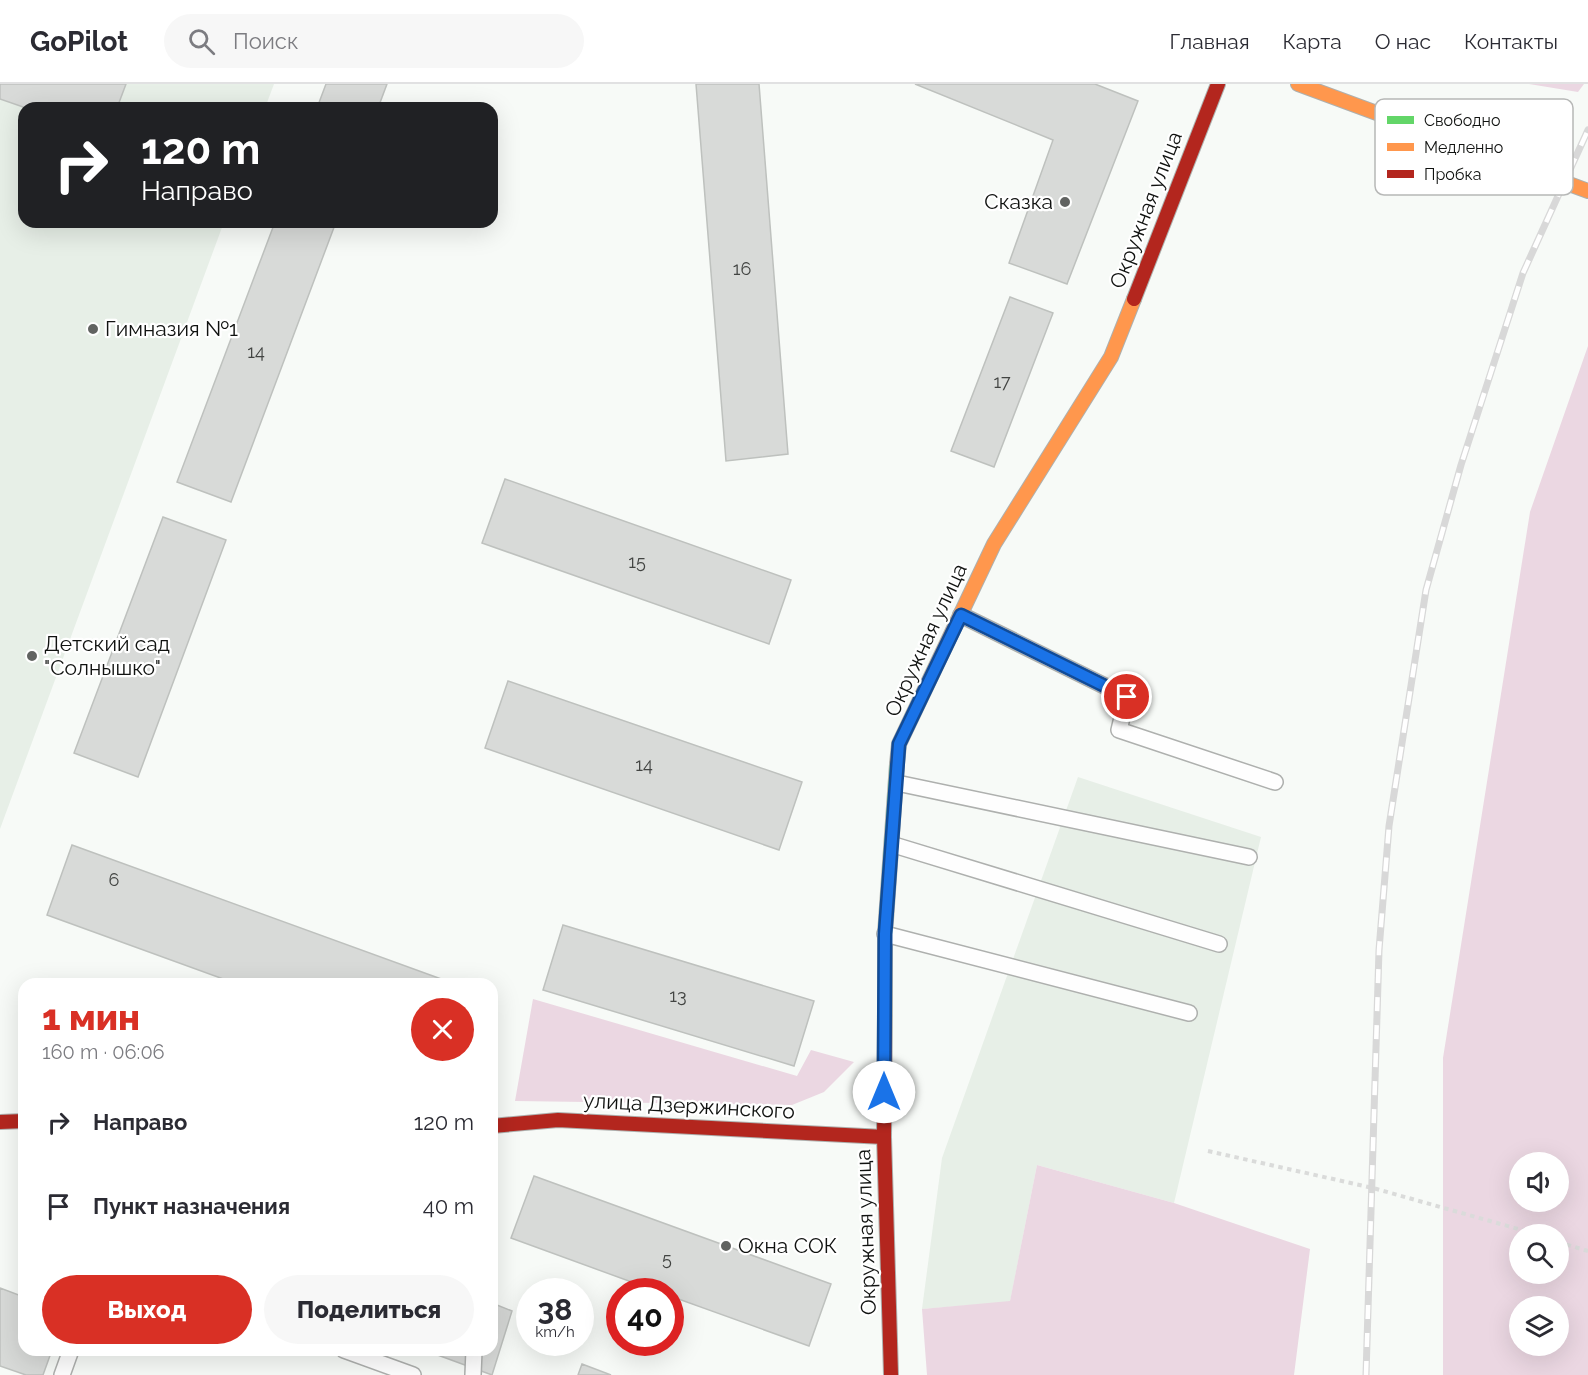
<!DOCTYPE html>
<html lang="ru">
<head>
<meta charset="utf-8">
<style>
	body { margin:0; font-family:Raleway,sans-serif; background:#f7f7f7; color:#2b2b33; height:100vh; display:flex; flex-direction:column; font-size:22px; white-space:nowrap }
	* { box-sizing:border-box; margin:0 }
	p { font-size:20px; color:#7c7c81 }
	.icon { flex:none; width:33px; height:33px; fill:none; stroke:currentColor; stroke-width:2; stroke-linecap:round; stroke-linejoin:round }
	.map { position:relative; flex:1; overflow:hidden }
	.drawer { position:absolute; left:18px; top:894px; width:480px; height:378px; display:flex; flex-direction:column; background:#fff; border-radius:18px; box-shadow:0 6px 24px #0002 }
	.drawer>* { flex:none }
	.hud { position:absolute; left:18px; top:18px; width:480px; height:126px; border-radius:18px; box-shadow:0 6px 24px #0002; background:#202124; color:#fff; overflow:hidden }
	.tools { position:absolute; left:1509px; top:1068px; display:grid; gap:12px }
	.tools a { display:grid; place-items:center; width:60px; height:60px; border-radius:50%; background:#fff; box-shadow:0 6px 24px #0002; font-size:30px }
	.speed { position:absolute; left:516px; top:1194px; display:flex; gap:12px; font-size:30px; font-weight:700; text-align:center }
	.speed>* { display:grid; place-content:center; width:78px; height:78px; border-radius:50%; background:#fff; box-shadow:0 6px 24px #0002; line-height:1 }
	.speed small { font-size:15px; font-weight:400 }
	.speed .limit { border:9px solid #d22; background:#fff; color:#111 }
	.pin { position:absolute; display:grid; place-items:center; width:51px; height:51px; color:#fff; margin:-26px; border:3px solid #fff; border-radius:50%; box-shadow:0 2px 6px #0007 }
	.me { position:absolute; width:66px; margin:-33px; rotate:0deg; stroke-linejoin:round; filter:drop-shadow(0 0 4px #0008) }
	.turn { display:flex; align-items:center; gap:21px; height:126px; padding:0 24px; font-size:27px }
	.turn .icon { width:78px; height:78px; stroke-width:2.5 }
	.turn b { display:block; font-size:42px; line-height:51px }
	.round { display:grid; place-items:center; flex:none; width:63px; height:63px; border-radius:32px; background:#f7f7f7 }
	.summary { display:flex; align-items:center; justify-content:space-between; height:102px; padding:0 24px }
	h1 { font-size:36px; font-weight:800; line-height:45px; color:#d93025 }
	.primary-button { display:flex; gap:12px; margin-top:auto; padding:12px 24px }
	.primary-button a { flex:1; height:69px; border-radius:36px; background:#d93025; color:#fff; font-size:24px; font-weight:800; line-height:69px; text-align:center }
	.primary-button a+a { background:#f7f7f7; color:#2b2b33 }
	ul { padding:0; list-style:none }
	li { display:flex; align-items:center; gap:18px; height:84px; padding:0 24px }
	li div { flex:1 }
	li b { display:block; font-size:22px }
	li em { font-style:normal }
	header { display:flex; align-items:center; gap:36px; box-sizing:border-box; height:84px; padding:0 30px; background:#fff; border-bottom:2px solid #e1e1e2 }
	header strong { font-size:28px }
	nav { display:flex; gap:33px; margin-inline-start:auto; font-size:21px }
	.search { width:420px; height:54px; background:#f7f7f7; display:flex; align-items:center; gap:15px; box-sizing:border-box; padding:0 21px; border-radius:33px; color:#7c7c81; font-size:22px }
	.map>svg:first-child { display:block }
	.built { fill:#e7efe7 }
	.green { fill:#ebd7e2; fill-rule:evenodd }
	.building { fill:#d8dad8; stroke:#bec1be; stroke-width:1.5 }
	.lines { fill:none; stroke-linecap:round; stroke-linejoin:round }
	.lane-casing { stroke:#aeb0ae; stroke-width:18 }
	.fast-casing { stroke:#aeb0ae; stroke-width:16 }
	.slow-casing { stroke:#aeb0ae; stroke-width:16 }
	.jam-casing { stroke:#aeb0ae; stroke-width:16 }
	.path { stroke:#dadbda; stroke-width:4; stroke-dasharray:4.5 4.5; stroke-linecap:butt }
	.lane { stroke:#fefefe; stroke-width:15 }
	.fast { stroke:#63d668; stroke-width:14 }
	.slow { stroke:#ff974d; stroke-width:14 }
	.jam { stroke:#b3261e; stroke-width:14 }
	.rail-casing { stroke:#d8d8d8; stroke-width:7 }
	.rail { stroke:#fff; stroke-width:4.5; stroke-dasharray:14; stroke-linecap:butt }
	.route-casing { stroke:#114b97; stroke-width:15 }
	.route { stroke:#1a73e8; stroke-width:10 }
	.poi-dot { fill:#616361; stroke:#fff; stroke-width:2 }
	.labels { text-anchor:middle; stroke-width:4.5; stroke-linejoin:round; paint-order:stroke }
	.number-label { font-size:18px; fill:#424442 }
	.poi-label { font-size:21px; fill:#101210; stroke:#fff; text-anchor:start }
	.street-label { font-size:21px; fill:#101210; stroke:#fff }
	.key { fill:#fff; stroke:#b7b8b7; stroke-width:1.5 }
	.key-label { font-size:16px; fill:#101210 }
</style>
</head>
<body>
<header>
<strong>GoPilot</strong>
<div class="search"><svg class="icon" aria-label="search" viewBox="0 0 24 24"><circle cx="10" cy="10" r="6"/><path d="M15 15l6 6"/></svg>Поиск</div>
<nav><a>Главная</a><a>Карта</a><a>О нас</a><a>Контакты</a></nav>
</header>
<div class="map">
<svg width="1588" height="1291" viewBox="0 0 1588 1291">
	<rect width="100%" height="100%" fill="#f7faf7"/>
	<path class="built" d="M0,0H274L265,24H24V138H224L0,745Z
		M1078,693L1261,753L1174,1119L1037,1081L1010,1218L922,1225L942,1074Z"/>
	<path class="green" d="M1529,0H1584L1578,8Z
		M1588,262V1291H1443V974L1530,428ZM1520,1078H1558V1118H1520ZM1520,1150H1558V1190H1520ZM1520,1222H1558V1262H1520Z
		M533,915L797,992L811,966L854,978L824,1008L792,1021L515,1017Z
		M1037,1081L1174,1119L1310,1165L1294,1291H927L922,1225L1010,1217Z"/>
	<path class="building" d="M0,0H126L117,24H26L0,15Z
		M326,0H387L378,24H317Z
		M696,0H759L788,370L726,377Z
		M915,0H1095L1138,17L1067,200L1009,179L1053,56Z
		M275,138H336L231,418L177,398Z
		M1010,213L1053,229L994,383L951,367Z
		M505,395L791,496L769,560L482,459Z
		M163,433L226,456L138,693L74,669Z
		M508,597L802,698L779,766L485,664Z
		M72,761L455,900H237L47,831Z
		M563,841L814,917L794,982L543,906Z
		M534,1092L831,1200L809,1262L670,1212V1208H659L511,1154Z
		M0,1204L24,1213V1266H52L43,1291H26L0,1282Z
		M492,1219L512,1227L492,1291L424,1266H492Z
		M582,1280L611,1291H578Z"/>
	<g class="lines">
		<g class="lane-casing">
			<path id="lane" d="M961,531L1127,613L1119,646L1275,698
				M897,699L1249,773
				M894,761L1219,860
				M885,850L1189,929
				M344,1266L413,1291
				M62,1291L71,1266
				M473,1291L474,1266"/>
		</g>
		<g class="fast-casing">
			<path id="fast" d="M885,930V850L897,680"/>
		</g>
		<g class="slow-casing">
			<path id="slow" d="M1298,0L1588,107
				M897,680L899,660L994,460L1111,273L1134,215"/>
		</g>
		<g class="jam-casing">
			<path id="jam" d="M1134,215L1218,0
				M885,930L884,1053L891,1291
				M0,1038L24,1037
				M492,1042L558,1036L884,1053"/>
		</g>
		<path class="path" d="M1208,1067L1373,1104L1536,1150
			M1558,1158L1588,1167"/>
		<use href="#lane" class="lane"/>
		<use href="#fast" class="fast"/>
		<use href="#slow" class="slow"/>
		<use href="#jam" class="jam"/>
		<g class="rail-casing">
			<path id="rail" d="M1366,1291L1379,866L1389,742L1426,506L1461,381L1523,189L1588,46"/>
		</g>
		<use href="#rail" class="rail"/>
	</g>
	<g class="lines">
		<g class="route-casing">
			<path id="route" d="M884,1008L885,850L899,660L961,531L1127,613"/>
		</g>
		<use href="#route" class="route"/>
	</g>
	<g class="poi-dot">
		<circle cx="1065" cy="118" r="6"/>
		<circle cx="93" cy="245" r="6"/>
		<circle cx="32" cy="572" r="6"/>
		<circle cx="726" cy="1162" r="6"/>
	</g>
	<g class="labels">
		<g class="number-label">
			<text x="742" y="191">16</text>
			<text x="256" y="274">14</text>
			<text x="1002" y="304">17</text>
			<text x="637" y="484">15</text>
			<text x="644" y="687">14</text>
			<text x="114" y="802">6</text>
			<text x="678" y="918">13</text>
			<text x="667" y="1181">5</text>
		</g>
		<g class="poi-label">
			<text x="1053" y="125" text-anchor="end">Сказка</text>
			<text x="105" y="252">Гимназия №1</text>
			<text x="44" y="567">Детский сад<tspan x="44" dy="24">"Солнышко"</tspan></text>
			<text x="738" y="1169">Окна СОК</text>
		</g>
		<g class="street-label">
			<text transform="translate(1146 126) rotate(-69)" y="7">Окружная улица</text>
			<text transform="translate(926 556) rotate(-65)" y="7">Окружная улица</text>
			<text transform="translate(689 1022) rotate(3)" y="7">улица Дзержинского</text>
			<text transform="translate(866 1148) rotate(-92)" y="7">Окружная улица</text>
		</g>
	</g>
	<rect x="1375" y="15" width="198" height="96" rx="9" class="key"/>
	<rect x="1387" y="32" width="27" height="8" fill="#63d668"/>
	<rect x="1387" y="59" width="27" height="8" fill="#ff974d"/>
	<rect x="1387" y="86" width="27" height="8" fill="#b3261e"/>
	<g class="key-label">
		<text x="1424" y="42">Свободно</text>
		<text x="1424" y="69">Медленно</text>
		<text x="1424" y="96">Пробка</text>
	</g>
</svg>
<div class="tools">
<a><svg class="icon" aria-label="sound" viewBox="0 0 24 24"><path d="M4 9h4l5-4v14l-5-4H4zM17 9q2 3 0 6"/></svg></a>
<a><svg class="icon" aria-label="search" viewBox="0 0 24 24"><circle cx="10" cy="10" r="6"/><path d="M15 15l6 6"/></svg></a>
<a><svg class="icon" aria-label="layers" viewBox="0 0 24 24"><path d="M12 4l9 5-9 5-9-5zM3 14l9 5 9-5"/></svg></a>
</div>
<div class="speed"><div>38<small>km/h</small></div><div class="limit">40</div></div>
<div class="pin" style="left:1127px;top:613px;background:#d93025"><svg class="icon" aria-label="arrive" viewBox="0 0 24 24"><path d="M6 21V4h12l-3 4 3 4H6"/></svg></div>
<svg class="me" style="left:884px;top:1008px" viewBox="-20 -20 40 40"><circle r="19" fill="#fff"/><path d="M0-13L10 11 0 6-10 11z" fill="#1a73e8"/></svg>
<div class="hud">
<div class="turn"><svg class="icon" aria-label="right" viewBox="0 0 24 24"><path d="M7 20v-9h11M14 6l5 5-5 5"/></svg><div><b>120 m</b>Направо</div></div>
</div>
<section class="drawer">
<div class="summary"><div><h1>1 мин</h1><p>160 m · 06:06</p></div><a class="round" style="background:#d93025;color:#fff"><svg class="icon" aria-label="close" viewBox="0 0 24 24"><path d="M6 6l12 12M18 6L6 18"/></svg></a></div>
<ul>
<li><svg class="icon" aria-label="right" viewBox="0 0 24 24"><path d="M7 20v-9h11M14 6l5 5-5 5"/></svg><div><b>Направо</b></div><em>120 m</em></li>
<li><svg class="icon" aria-label="arrive" viewBox="0 0 24 24"><path d="M6 21V4h12l-3 4 3 4H6"/></svg><div><b>Пункт назначения</b></div><em>40 m</em></li>
</ul>
<div class="primary-button"><a>Выход</a><a>Поделиться</a></div>
</section>
</div>
</body>
</html>
